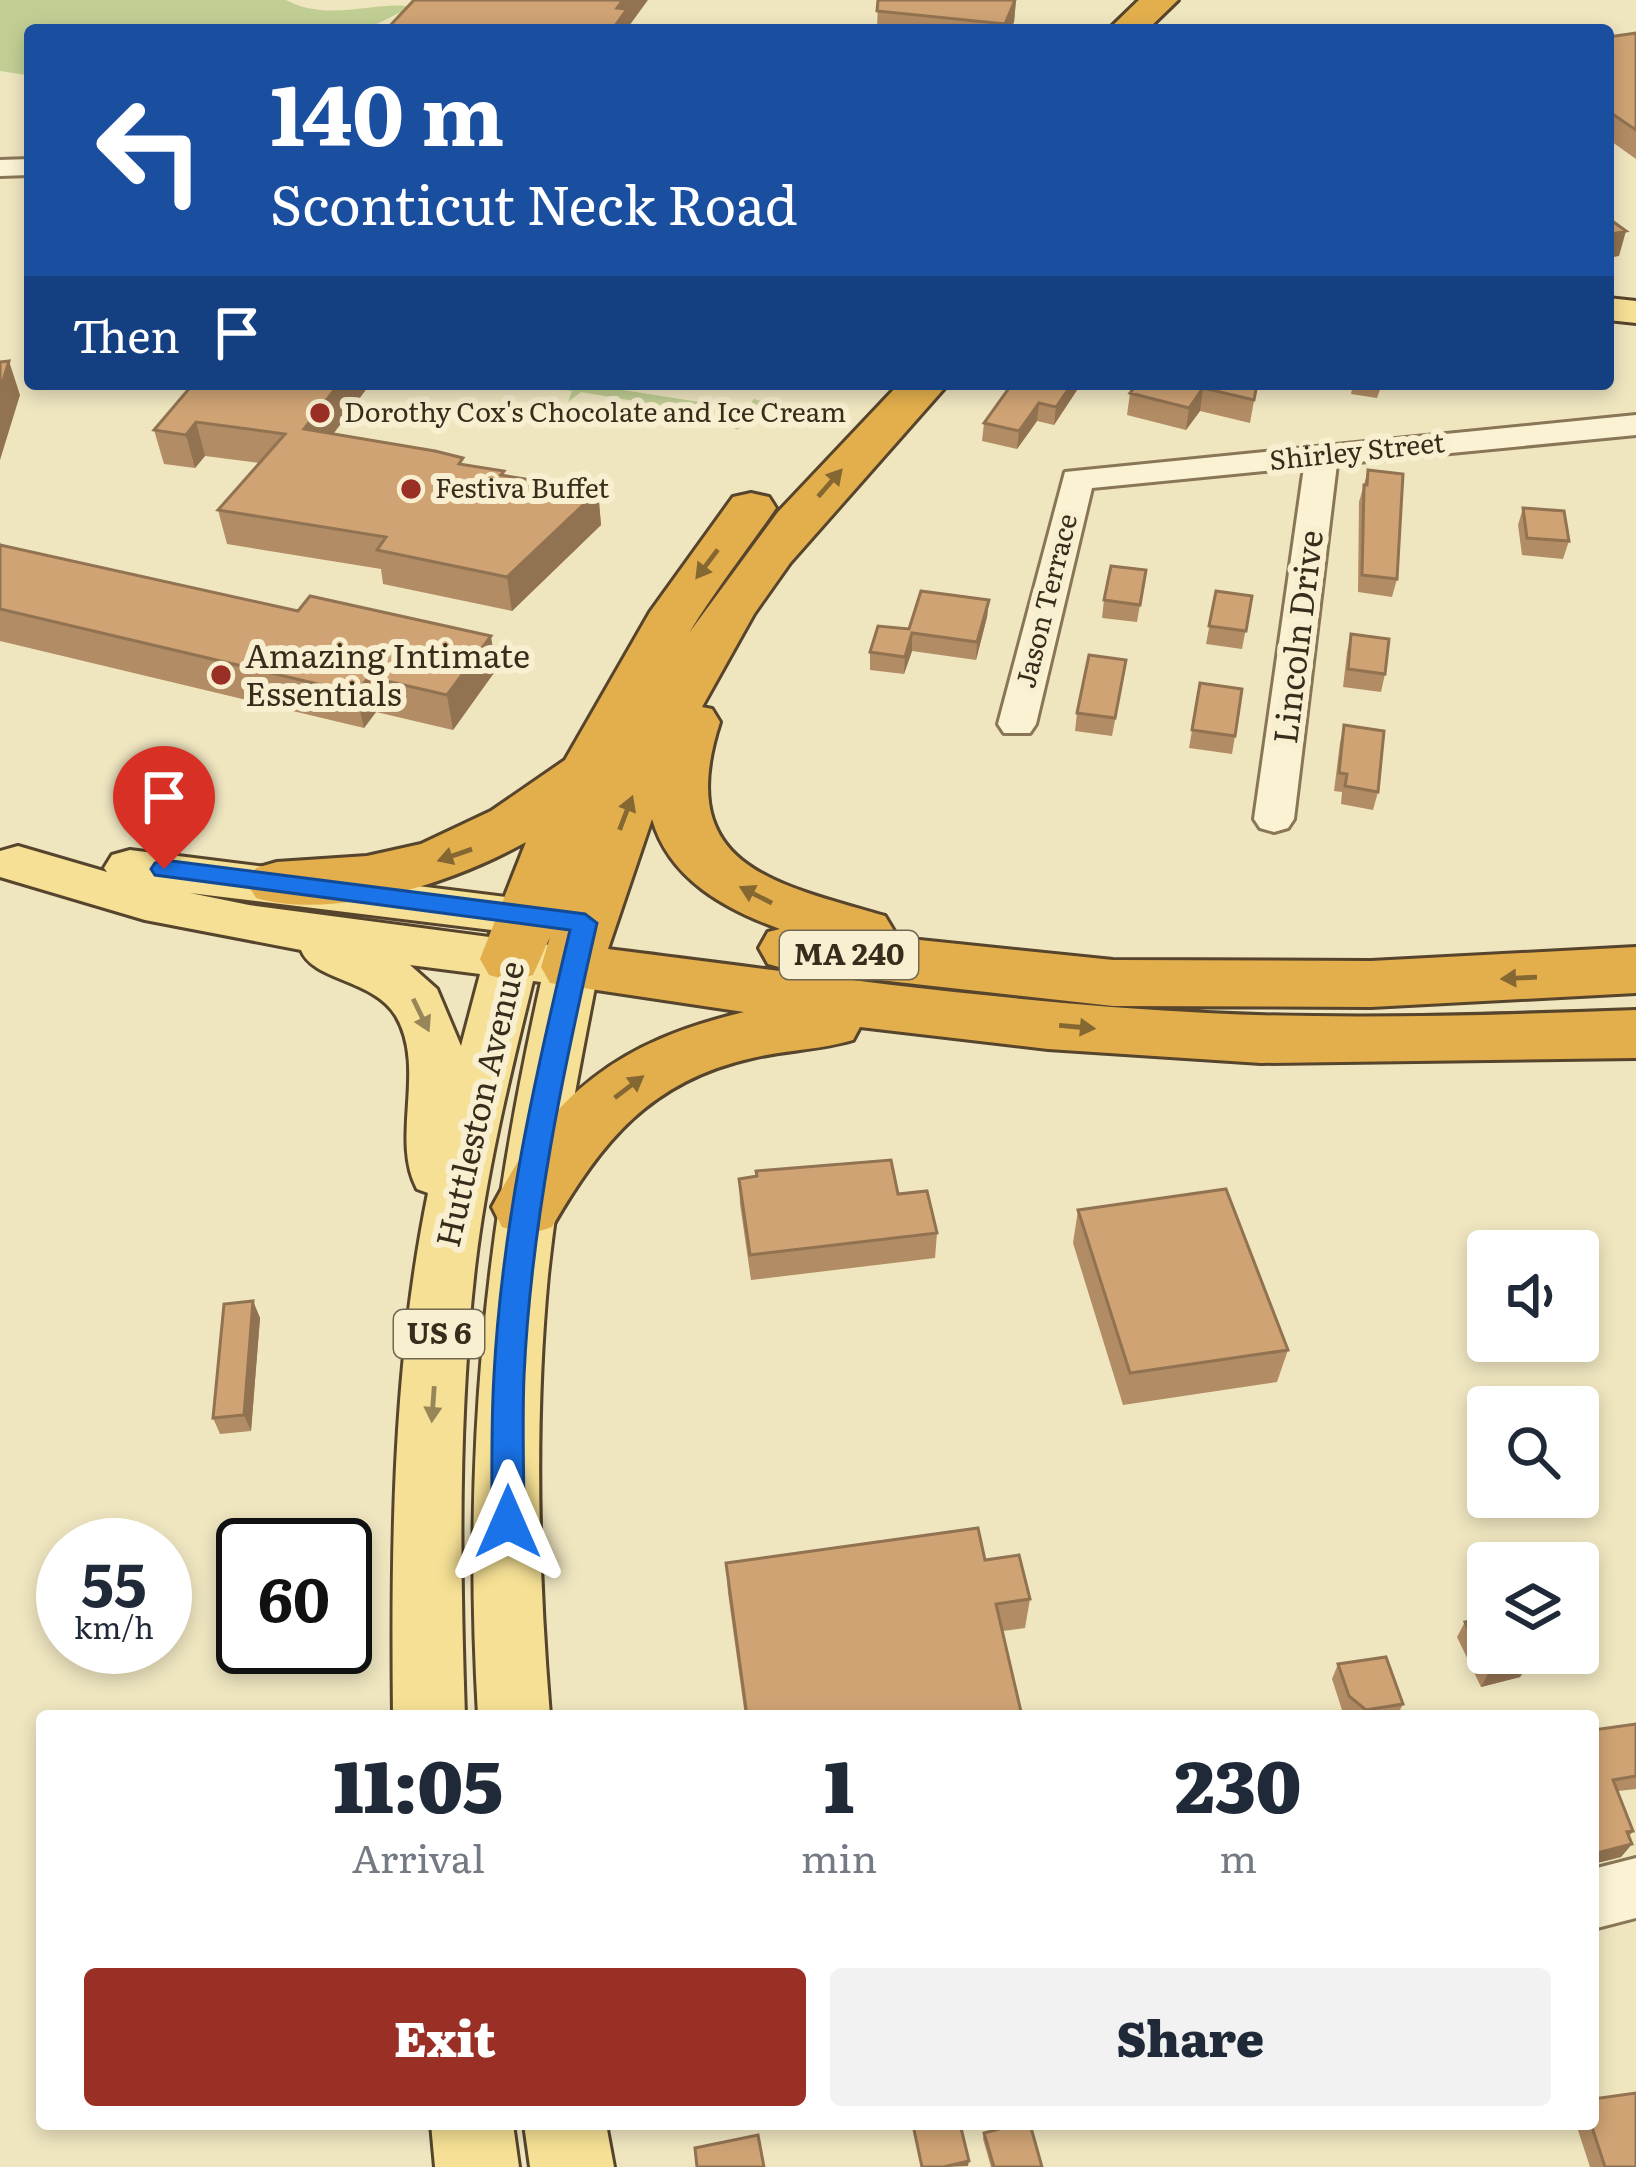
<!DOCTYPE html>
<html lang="en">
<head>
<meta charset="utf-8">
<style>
	body { margin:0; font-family:Literata,serif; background:#f2f2f3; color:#1f2937; height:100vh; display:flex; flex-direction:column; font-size:45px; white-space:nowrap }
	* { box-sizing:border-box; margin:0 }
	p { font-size:39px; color:#747a83 }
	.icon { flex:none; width:66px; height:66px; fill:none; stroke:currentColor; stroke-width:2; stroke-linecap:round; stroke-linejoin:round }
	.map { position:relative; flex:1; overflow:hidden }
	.details { position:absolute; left:36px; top:1710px; width:1563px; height:420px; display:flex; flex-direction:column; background:#fff; border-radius:12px; box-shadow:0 6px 18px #0003 }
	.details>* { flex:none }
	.top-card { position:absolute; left:24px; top:24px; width:1590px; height:366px; border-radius:12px; box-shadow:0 6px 18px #0003; background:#1a4fa0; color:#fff; overflow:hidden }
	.tools { position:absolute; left:1467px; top:1230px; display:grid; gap:24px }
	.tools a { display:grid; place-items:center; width:132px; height:132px; border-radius:12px; background:#fff; box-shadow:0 6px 18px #0003; font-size:60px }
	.speed { position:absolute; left:36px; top:1518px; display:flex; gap:24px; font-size:60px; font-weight:700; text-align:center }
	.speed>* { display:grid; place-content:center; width:156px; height:156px; border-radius:50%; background:#fff; box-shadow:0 6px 18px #0003; line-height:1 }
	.speed small { font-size:30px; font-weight:400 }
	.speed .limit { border:6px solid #111; border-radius:18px; background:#fff; color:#111 }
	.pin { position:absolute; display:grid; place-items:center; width:102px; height:102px; color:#fff; margin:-123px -51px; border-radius:50% 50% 50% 0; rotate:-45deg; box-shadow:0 0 12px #0007 }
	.pin .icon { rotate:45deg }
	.me { position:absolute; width:132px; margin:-66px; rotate:0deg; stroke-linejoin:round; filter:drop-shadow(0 0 9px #0008) }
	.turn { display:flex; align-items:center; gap:42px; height:252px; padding:0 48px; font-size:54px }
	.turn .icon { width:156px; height:156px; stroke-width:2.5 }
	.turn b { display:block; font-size:84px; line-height:102px }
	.then { display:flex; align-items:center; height:114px; padding:0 48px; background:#0003; gap:24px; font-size:45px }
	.eta { display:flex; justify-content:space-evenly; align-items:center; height:204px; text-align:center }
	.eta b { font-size:72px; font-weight:800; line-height:84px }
	.button { display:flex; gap:24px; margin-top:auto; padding:24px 48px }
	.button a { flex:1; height:138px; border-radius:12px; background:#9a2f25; color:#fff; font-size:48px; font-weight:800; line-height:138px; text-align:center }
	.button a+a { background:#f2f2f3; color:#1f2937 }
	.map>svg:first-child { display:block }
	.green { fill:#c1ce93 }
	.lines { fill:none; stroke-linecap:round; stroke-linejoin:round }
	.minor-casing { stroke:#897657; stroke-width:6 }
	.major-casing { stroke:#56442c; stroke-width:6 }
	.highway-casing { stroke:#56442c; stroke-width:6 }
	.minor { fill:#faf2d3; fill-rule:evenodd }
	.major { fill:#f5e095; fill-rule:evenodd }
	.highway { fill:#e3af4c; fill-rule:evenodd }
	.wall { fill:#b28c64 }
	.shaded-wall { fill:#917251 }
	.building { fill:#cfa374; stroke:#917251; stroke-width:3 }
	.oneway { fill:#856732 }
	.oneway2 { fill:#968658 }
	.route { fill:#1a73e8; stroke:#114b97; stroke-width:3 }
	.poi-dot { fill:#9a2f25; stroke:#f7efcf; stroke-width:4.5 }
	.labels { text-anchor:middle; stroke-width:12; stroke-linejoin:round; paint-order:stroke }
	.far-poi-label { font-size:27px; fill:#382c1c; stroke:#f7efcf; text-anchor:start }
	.far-street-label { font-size:27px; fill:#382c1c; stroke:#f7efcf }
	.shield { fill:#f7efcf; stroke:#716652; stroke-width:3 }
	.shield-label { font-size:30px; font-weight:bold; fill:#382c1c }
	.street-label { font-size:33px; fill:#382c1c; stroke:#f7efcf }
	.poi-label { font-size:33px; fill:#382c1c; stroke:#f7efcf; text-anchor:start }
</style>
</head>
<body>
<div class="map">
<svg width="1636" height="2167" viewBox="0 0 1636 2167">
	<rect width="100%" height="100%" fill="#efe6c0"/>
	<path class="green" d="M0,0H286C328,23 380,0 411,7L365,30H30V75H26L0,71Z
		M530,384H584L745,409L754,399L769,403L737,430L734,428L740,419L581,392L568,402L572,391Z"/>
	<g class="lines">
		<g class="minor-casing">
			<path id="minor" d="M30,159V175L0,176V160Z
				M1636,415V435L1337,464L1294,819L1288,828L1274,832L1260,828L1254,819L1304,467L1092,488L1036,724L1030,733H1004L998,724L1065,472Z
				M1636,1858V1918L1593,1929V1869Z"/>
		</g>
		<g class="major-casing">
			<path id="major" d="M1608,298L1636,301V323L1608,320Z
				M18,846L107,872L104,868L112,855L130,850L593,908L601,921L593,934L574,940L190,893L249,905L572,948L591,953L599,967C579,1069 559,1172 548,1275C534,1422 538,1569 550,1716H478C463,1455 484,1237 541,982L533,981C510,1075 486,1172 475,1268C458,1417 460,1567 465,1716H393C391,1541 393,1365 428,1193L417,1189C390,1138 427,1069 396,1016C374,979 313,981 301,950L145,920L0,877V851ZM410,965L480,974L461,1046L437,989Z
				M431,2124H513L519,2167H435Z
				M524,2124H606L614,2167H530Z"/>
		</g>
		<g class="highway-casing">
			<path id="highway" d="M1139,0H1178L1147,30H1108Z
				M899,384H948L790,563L754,614L702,707L712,709L720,722C673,866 772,883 885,916L894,931L891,937L1113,960L1371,961L1636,947V993L1371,1007L1113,1006L790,970L768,964L759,948L768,932L780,929C725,909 669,879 652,819L608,949C808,974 1007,1003 1207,1013C1350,1020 1493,1015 1636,1010V1058L1261,1063L1048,1049L860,1027L853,1040C820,1050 785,1050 752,1058C650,1081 602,1141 552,1227L527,1235L502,1227L492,1207C552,1093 618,1042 744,1012L550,983L541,967L550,937L533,975L511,981L489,975L480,959L526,842C455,882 336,921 256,898L247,883L256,868L277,862L367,856L421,844L491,811L565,760L650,612L733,497L751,493L769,497L776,508C747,550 716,589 689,633L778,512Z"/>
		</g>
		<use href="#minor" class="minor"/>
		<use href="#major" class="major"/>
		<use href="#highway" class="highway"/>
	</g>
	<path class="wall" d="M878,0H1016L1014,22L1010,30H877Z
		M1636,33V159L1608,139V37Z
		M229,384H370L333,434L504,476L598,491L601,525L512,611L383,584L381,569L227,544L218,510L259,463L205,456L195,468L164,464L154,430L226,388Z
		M1081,384L1054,425L1037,421L1017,449L982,441L984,423Z
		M1257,384L1250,423L1200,411L1186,430L1127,415L1130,393Z
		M1353,384H1382L1377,398L1351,394Z
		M1368,470L1397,579L1392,597L1358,592L1359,502Z
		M1523,508L1569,541L1563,559L1522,555L1518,525Z
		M0,542L1,545L496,670L453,730L376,712L364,728L0,641Z
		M1146,570L1137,622L1102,618L1104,600Z
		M1216,591L1252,596L1242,649L1206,644Z
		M989,600L987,617L976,660L912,651L904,674L870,670V652L909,629Z
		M1351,634L1385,674L1381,692L1343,687L1347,652Z
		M1123,678L1112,736L1075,731L1077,713Z
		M1200,683L1235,736L1232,754L1189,748Z
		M1344,725L1378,792L1373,810L1341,804L1342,792L1334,791L1340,743Z
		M739,1179L898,1194L937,1233L935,1258L751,1280L740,1204Z
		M1078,1210L1288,1350L1277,1382L1123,1405L1073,1243Z
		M253,1301L260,1318L251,1431L220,1434L213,1418Z
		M985,1560L1030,1599L1025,1628L1003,1631L1022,1716H745L728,1593L726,1563Z
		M1465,1622L1529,1663L1520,1677L1481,1687L1457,1637Z
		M1338,1664L1403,1704L1397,1716H1349L1342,1710L1332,1679Z
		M1636,1724V1789L1618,1791L1633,1831L1629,1837L1632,1844L1621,1857L1593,1864V1730Z
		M1576,2124H1593L1636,2167H1590Z
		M984,2133L1042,2167H991L983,2139Z"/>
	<path class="shaded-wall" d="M623,0H648L629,26V30H612L617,8Z
		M1016,0L1014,22L1010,30H1004L1005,24Z
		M1626,231L1619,256L1608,258V235Z
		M9,361L20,395L0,460V390Z
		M339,384H370L312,463L304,429Z
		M1072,384H1081L1054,425L1056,407Z
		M1203,388L1200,411L1186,430L1189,408Z
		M1039,403L1037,421L1017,449L1019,431Z
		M196,422L205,456L195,468L186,435Z
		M598,491L601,525L512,611L507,577Z
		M989,600L987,617L976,660L977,642Z
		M912,633V651L904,674L905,657Z
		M491,636L496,670L453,730L447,695Z
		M369,677L376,712L364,728L356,693Z
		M253,1301L260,1318L251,1431L244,1415Z
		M1529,1663L1520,1677L1481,1687L1489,1672Z
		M1632,1844L1621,1857L1593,1864V1854Z
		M969,2161L968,2166L943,2167Z"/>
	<path class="building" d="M414,0H623L617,8L627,9L612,30H386Z
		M878,0H1015L1005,24L877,11Z
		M1636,33V130L1608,111V37Z
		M1608,218L1626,231L1608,235Z
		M9,361L0,390V362Z
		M193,384L226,388L229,384H339L304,429L435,451L463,458L459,464L504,471L501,475L598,491L507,577L377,550L386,537L218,510L285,434L196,422L186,435L154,430Z
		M1012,384H1072L1056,407L1039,403L1019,431L984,423Z
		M1137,384H1257L1254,400L1203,388L1189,408L1130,393Z
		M1368,470L1403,474L1397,579L1362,575L1364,485H1367Z
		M1523,508L1564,511L1569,541L1527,538Z
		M0,545L298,611L310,596L491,636L447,695L369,677L356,693L0,609Z
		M1111,566L1146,570L1140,605L1104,600Z
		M921,591L989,600L977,642L912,633L905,657L870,652L878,626L909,629Z
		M1216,591L1252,596L1246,631L1209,626Z
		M1351,634L1389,639L1385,674L1348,669Z
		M1089,655L1126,660L1115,718L1077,713Z
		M1200,683L1242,689L1235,736L1192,730Z
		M1344,725L1384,731L1378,792L1345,786L1347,774L1339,773Z
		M891,1160L898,1194L927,1191L937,1233L750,1255L739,1179L757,1176L756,1171Z
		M1226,1189L1288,1350L1130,1373L1078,1210Z
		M253,1301L244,1415L213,1418L224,1304Z
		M978,1528L985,1560L1019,1555L1030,1599L996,1604L1022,1716H747L726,1563Z
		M1488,1617V1653H1524L1529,1663L1489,1672L1465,1622Z
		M1386,1657L1403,1704L1366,1710L1349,1696L1338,1664Z
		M1636,1724V1776L1613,1780L1633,1831L1627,1832L1632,1844L1593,1854V1754H1597L1593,1744V1730Z
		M1636,2093V2167H1605L1591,2124H1593V2099Z
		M918,2124H960L969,2161L943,2167H922L913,2125Z
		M1018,2124H1030L1042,2167H994L984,2133Z
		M758,2135L764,2167H697L695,2148Z"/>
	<defs><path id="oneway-solid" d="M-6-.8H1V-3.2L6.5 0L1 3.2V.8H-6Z" transform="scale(3)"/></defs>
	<g class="oneway">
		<use href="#oneway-solid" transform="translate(830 483) rotate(-49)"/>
		<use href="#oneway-solid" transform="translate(707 564) rotate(127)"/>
		<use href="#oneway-solid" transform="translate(626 813) rotate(-69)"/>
		<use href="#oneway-solid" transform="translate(455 855) rotate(161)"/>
		<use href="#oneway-solid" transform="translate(756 895) rotate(-153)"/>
		<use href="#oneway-solid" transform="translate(1519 978) rotate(177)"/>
		<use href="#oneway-solid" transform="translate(1077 1027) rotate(5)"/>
		<use href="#oneway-solid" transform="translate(629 1087) rotate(-37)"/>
	</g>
	<g class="oneway2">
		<use href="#oneway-solid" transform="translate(421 1015) rotate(64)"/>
		<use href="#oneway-solid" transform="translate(433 1404) rotate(94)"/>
	</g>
	<path class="route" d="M164,860L585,914L597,923C563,1071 531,1223 524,1376C522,1424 524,1474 524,1522L519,1533L508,1537L496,1533L492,1522C492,1473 491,1424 494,1375C502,1224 535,1076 570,930L155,875L151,869L155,863Z"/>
	<g class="poi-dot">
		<circle cx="320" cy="413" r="12"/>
		<circle cx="411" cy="489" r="12"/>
		<circle cx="221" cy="675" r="12"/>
	</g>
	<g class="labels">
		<g class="far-poi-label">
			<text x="344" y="422">Dorothy Cox's Chocolate and Ice Cream</text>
			<text x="435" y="498">Festiva Buffet</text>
		</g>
		<g class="far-street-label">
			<text transform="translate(1357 452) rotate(-6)" y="9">Shirley Street</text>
			<text transform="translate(1047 601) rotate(-76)" y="9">Jason Terrace</text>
		</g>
		<g class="shield">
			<rect x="780" y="931" width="138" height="48" rx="9"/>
			<rect x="394" y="1310" width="90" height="48" rx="9"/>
		</g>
		<g class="shield-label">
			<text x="849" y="965">MA 240</text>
			<text x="439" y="1344">US 6</text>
		</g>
		<g class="street-label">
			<text transform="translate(1298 637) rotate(-83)" y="12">Lincoln Drive</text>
			<text transform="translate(480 1104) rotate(-77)" y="12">Huttleston Avenue</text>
		</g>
		<g class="poi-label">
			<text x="245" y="668">Amazing Intimate<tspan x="245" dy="38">Essentials</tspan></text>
		</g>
	</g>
</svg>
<div class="tools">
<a><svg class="icon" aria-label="sound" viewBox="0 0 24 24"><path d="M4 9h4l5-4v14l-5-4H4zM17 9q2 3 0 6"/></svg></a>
<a><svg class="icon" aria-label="search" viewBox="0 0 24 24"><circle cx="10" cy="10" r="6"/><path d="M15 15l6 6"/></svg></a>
<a><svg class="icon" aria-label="layers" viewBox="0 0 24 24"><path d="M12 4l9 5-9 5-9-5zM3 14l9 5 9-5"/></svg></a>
</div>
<div class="speed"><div>55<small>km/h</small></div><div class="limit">60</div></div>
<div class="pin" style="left:164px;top:869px;background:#d93025"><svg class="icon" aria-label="arrive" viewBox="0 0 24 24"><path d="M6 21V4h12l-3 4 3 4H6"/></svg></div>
<svg class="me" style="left:508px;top:1522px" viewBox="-20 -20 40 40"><path d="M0-17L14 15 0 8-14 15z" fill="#1a73e8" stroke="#fff" stroke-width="4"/></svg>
<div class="top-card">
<div class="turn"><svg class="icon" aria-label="left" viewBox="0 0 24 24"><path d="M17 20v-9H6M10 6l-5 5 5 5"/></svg><div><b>140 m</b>Sconticut Neck Road</div></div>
<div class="then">Then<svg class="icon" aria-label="arrive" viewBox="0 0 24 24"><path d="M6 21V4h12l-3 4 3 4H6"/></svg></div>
</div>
<section class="details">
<div class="eta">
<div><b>11:05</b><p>Arrival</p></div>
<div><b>1</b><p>min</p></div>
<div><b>230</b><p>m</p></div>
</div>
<div class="button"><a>Exit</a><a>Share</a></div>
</section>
</div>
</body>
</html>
